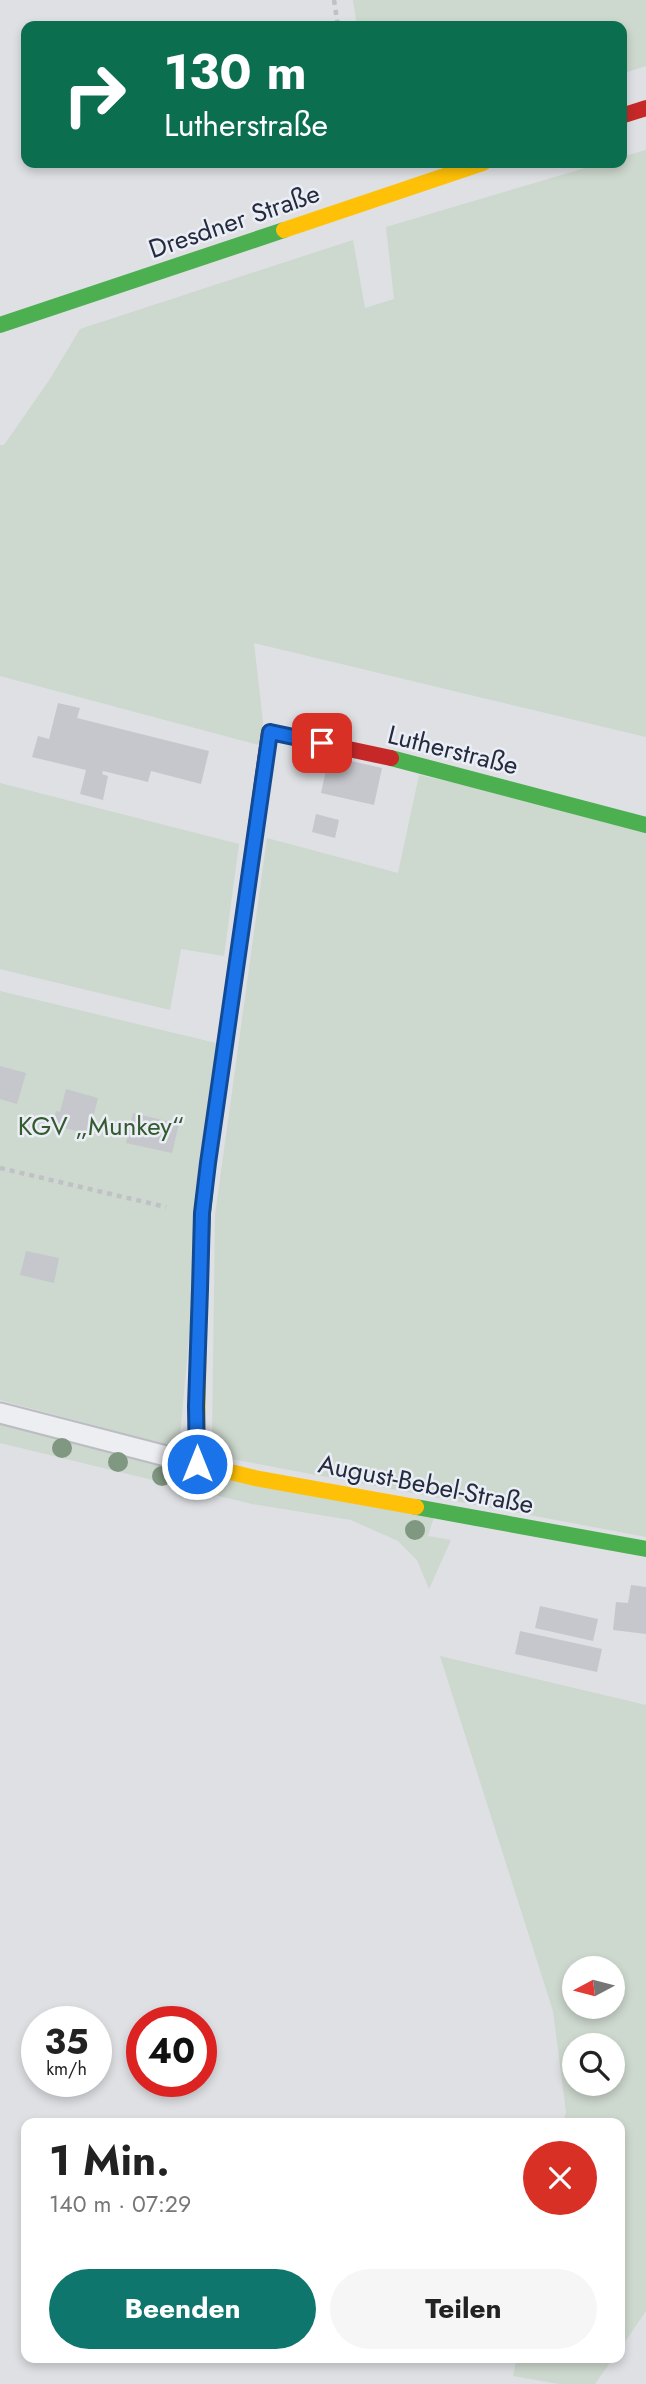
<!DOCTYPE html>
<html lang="de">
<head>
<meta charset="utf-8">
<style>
	body { margin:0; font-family:Jost,sans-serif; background:#f6f6f6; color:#222; height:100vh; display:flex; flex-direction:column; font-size:26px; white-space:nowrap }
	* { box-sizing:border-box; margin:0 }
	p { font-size:23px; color:#767676 }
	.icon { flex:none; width:38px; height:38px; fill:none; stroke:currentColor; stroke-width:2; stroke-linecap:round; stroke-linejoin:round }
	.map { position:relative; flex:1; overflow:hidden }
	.panel { position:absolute; left:21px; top:2118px; width:604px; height:245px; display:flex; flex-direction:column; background:#fff; border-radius:14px; box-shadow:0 4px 10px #0003 }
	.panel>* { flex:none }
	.banner { position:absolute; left:21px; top:21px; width:606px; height:147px; border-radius:14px; box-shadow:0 4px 10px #0003; background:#0b6e4f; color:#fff; overflow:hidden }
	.needle { width:46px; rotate:263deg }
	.controls { position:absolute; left:562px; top:1956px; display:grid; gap:14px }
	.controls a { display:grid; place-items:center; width:63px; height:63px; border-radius:50%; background:#fff; box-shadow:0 4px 10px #0003; font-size:35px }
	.speed { position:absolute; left:21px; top:2006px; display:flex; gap:14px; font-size:35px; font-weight:700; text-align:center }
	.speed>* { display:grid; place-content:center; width:91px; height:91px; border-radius:50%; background:#fff; box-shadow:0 4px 10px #0003; line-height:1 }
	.speed small { font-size:18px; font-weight:400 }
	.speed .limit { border:10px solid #d22; background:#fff; color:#111 }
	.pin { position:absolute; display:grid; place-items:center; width:60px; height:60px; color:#fff; margin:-30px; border-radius:14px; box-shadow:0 4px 10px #0006 }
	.me { position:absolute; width:77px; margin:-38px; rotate:0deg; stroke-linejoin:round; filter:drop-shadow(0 0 5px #0008) }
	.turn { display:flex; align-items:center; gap:24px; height:147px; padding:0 28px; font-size:32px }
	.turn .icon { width:91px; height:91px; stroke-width:2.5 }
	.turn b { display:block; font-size:49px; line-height:60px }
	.round { display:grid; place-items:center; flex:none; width:74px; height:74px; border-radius:37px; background:#f6f6f6 }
	.overview { display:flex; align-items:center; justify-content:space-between; height:119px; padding:0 28px }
	h1 { font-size:42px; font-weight:700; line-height:52px }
	.cta { display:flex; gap:14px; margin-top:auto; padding:14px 28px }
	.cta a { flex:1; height:80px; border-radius:42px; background:#0f766e; color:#fff; font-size:28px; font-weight:700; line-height:80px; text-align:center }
	.cta a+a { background:#f6f6f6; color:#222 }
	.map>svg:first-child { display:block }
	.green { fill:#cdd8ce; fill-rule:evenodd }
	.building { fill:#c5c7cc }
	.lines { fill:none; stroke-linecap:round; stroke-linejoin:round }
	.lane-casing { stroke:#bbbdc2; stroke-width:23 }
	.path { stroke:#c0c1c7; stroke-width:4.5; stroke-dasharray:5 5; stroke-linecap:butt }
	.lane { stroke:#edeef1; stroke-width:19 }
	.fast { stroke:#4caf50; stroke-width:16 }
	.slow { stroke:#ffc107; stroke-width:16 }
	.jam { stroke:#c62828; stroke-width:16 }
	.tree { fill:#809781 }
	.route-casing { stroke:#114b97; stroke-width:18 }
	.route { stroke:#1a73e8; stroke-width:12 }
	.labels { text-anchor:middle; stroke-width:5; stroke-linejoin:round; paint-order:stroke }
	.street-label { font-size:26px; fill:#242b3e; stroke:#ebeef5 }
	.park-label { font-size:26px; fill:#345b30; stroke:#ebeef5 }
</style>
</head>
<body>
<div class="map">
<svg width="646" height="2384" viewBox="0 0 646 2384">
	<rect width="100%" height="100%" fill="#dee0e4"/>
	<path class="green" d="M353,0H646V66L621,74V26H357Z
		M646,150V737L254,643L263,722L259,745L0,676V445H4L50,379L80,329L353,240L365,308L394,299L386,227L602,163H621V157Z
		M419,775L646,826V1537L221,1457L212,1436L215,1215L267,838L398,873Z
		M0,783L239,844L224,956L181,949L170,1010L0,969Z
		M0,991L216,1043L179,1447L163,1444L0,1400Z
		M0,1421L434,1517L428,1536L451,1540L429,1589L417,1560L398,1541L351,1520L252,1504L0,1443Z
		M440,1656L646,1705V2311L620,2349V2123H563L566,2112L553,2011ZM574,1969H612V2007H574ZM574,2046H612V2084H574Z
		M517,2357H614L595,2384H559L513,2376Z"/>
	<path class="building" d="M58,703L80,708L77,718L209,751L201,784L151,771L148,782L103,771L102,774L108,776L103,800L80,794L86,770L32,757L38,736L49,739Z
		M329,756L382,768L374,805L321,793Z
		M316,814L339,820L335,838L312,832Z
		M0,1066L26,1073L17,1104L0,1099Z
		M66,1089L98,1098L89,1134L52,1125L56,1111L60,1112Z
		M133,1113L179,1124L172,1153L126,1143Z
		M26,1251L59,1258L54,1283L20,1275Z
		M631,1585L646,1587V1634L613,1630L616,1602L628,1603Z
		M540,1606L598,1619L593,1641L535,1628Z
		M520,1631L602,1649L597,1672L515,1654Z"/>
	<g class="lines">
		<g class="lane-casing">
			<path id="lane" d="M0,1413L197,1464"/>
		</g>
		<path class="path" d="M334,0L338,26
			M0,1168L166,1207"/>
		<use href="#lane" class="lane"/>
		<path class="fast" d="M0,325L284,230
			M391,758L646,825
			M199,1312L203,1213L208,1163L245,905
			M416,1507L646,1549"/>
		<path class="slow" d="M284,230L483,163
			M199,1312L197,1464L255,1478L416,1507"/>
		<path class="jam" d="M621,116L646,108
			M245,905L269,732L391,758"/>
	</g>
	<g class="tree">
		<circle cx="62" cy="1448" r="10"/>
		<circle cx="118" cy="1462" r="10"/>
		<circle cx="162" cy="1476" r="10"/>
		<circle cx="415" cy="1530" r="10"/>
	</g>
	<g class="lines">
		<g class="route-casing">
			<path id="route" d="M197,1464L196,1406L200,1289L202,1213L208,1163L270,732L322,743"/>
		</g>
		<use href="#route" class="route"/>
	</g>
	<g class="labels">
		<g class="street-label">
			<text transform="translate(234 221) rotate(-19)" y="9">Dresdner Straße</text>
			<text transform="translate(453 750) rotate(14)" y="9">Lutherstraße</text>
			<text transform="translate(426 1484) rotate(11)" y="9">August-Bebel-Straße</text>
		</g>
		<g class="park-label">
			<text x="101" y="1135">KGV „Munkey“</text>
		</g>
	</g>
</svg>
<div class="controls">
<a><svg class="needle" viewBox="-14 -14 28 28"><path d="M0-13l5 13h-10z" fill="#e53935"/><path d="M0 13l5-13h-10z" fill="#767676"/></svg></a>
<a><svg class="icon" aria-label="search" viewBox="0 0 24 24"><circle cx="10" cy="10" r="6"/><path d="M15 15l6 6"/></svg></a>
</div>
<div class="speed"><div>35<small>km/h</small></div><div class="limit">40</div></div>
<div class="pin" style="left:322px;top:743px;background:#d93025"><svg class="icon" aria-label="arrive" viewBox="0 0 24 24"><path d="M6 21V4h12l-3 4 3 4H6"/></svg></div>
<svg class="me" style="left:197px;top:1464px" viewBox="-20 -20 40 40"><circle r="17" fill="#1a73e8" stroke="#fff" stroke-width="3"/><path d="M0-11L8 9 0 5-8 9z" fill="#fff"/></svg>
<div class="banner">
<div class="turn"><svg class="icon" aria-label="right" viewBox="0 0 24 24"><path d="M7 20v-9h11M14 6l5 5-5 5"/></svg><div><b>130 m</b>Lutherstraße</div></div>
</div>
<section class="panel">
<div class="overview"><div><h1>1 Min.</h1><p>140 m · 07:29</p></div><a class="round" style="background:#d93025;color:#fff"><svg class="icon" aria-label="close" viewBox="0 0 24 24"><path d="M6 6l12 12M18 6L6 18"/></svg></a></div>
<div class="cta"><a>Beenden</a><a>Teilen</a></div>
</section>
</div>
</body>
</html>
